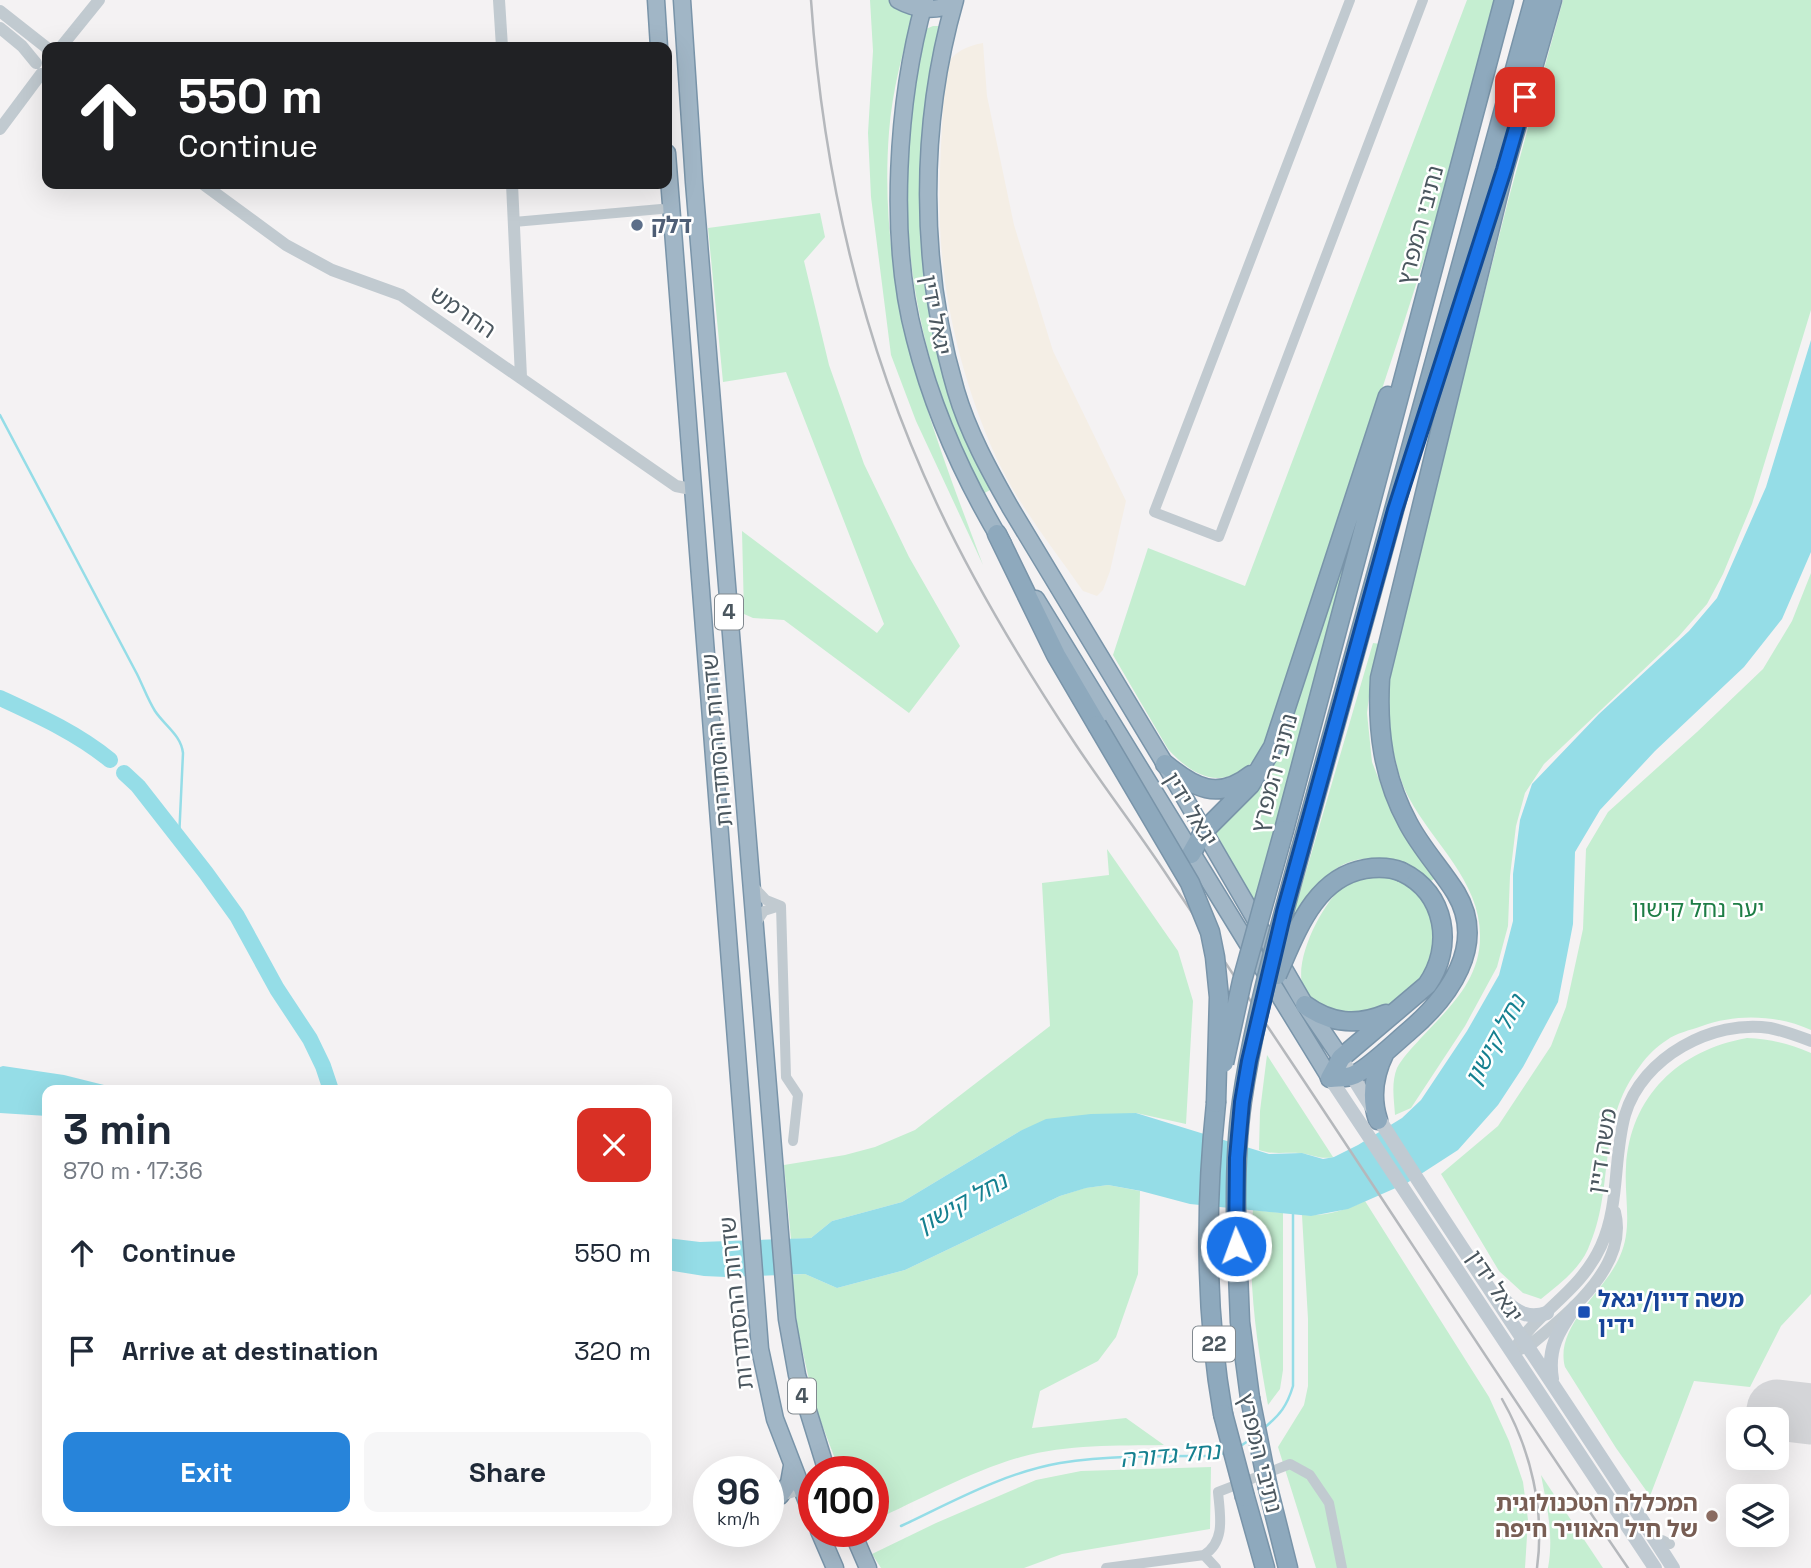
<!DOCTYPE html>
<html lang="en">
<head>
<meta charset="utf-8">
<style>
	body { margin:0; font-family:"Space Grotesk","Noto Sans Hebrew",sans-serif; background:#f6f6f7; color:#1f2937; height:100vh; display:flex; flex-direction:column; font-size:26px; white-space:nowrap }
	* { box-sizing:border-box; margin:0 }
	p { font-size:23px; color:#747a83 }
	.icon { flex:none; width:38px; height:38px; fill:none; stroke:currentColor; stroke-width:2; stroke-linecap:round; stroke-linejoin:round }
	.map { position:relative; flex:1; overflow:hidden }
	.details { position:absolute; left:42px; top:1085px; width:630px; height:441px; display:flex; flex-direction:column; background:#fff; border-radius:14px; box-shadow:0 7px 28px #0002 }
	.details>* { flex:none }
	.hud { position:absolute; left:42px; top:42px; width:630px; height:147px; border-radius:14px; box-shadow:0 7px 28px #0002; background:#202124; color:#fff; overflow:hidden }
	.tools { position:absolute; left:1726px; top:1407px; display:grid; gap:14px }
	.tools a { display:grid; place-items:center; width:63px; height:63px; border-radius:14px; background:#fff; box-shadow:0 7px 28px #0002; font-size:35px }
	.speed { position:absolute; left:693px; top:1456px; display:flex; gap:14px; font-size:35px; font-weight:700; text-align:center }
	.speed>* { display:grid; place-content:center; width:91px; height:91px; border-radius:50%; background:#fff; box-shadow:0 7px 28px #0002; line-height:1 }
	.speed small { font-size:18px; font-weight:400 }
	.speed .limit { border:10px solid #d22; background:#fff; color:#111 }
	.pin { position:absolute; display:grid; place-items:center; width:60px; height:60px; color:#fff; margin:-30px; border-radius:14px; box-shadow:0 4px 10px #0006 }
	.me { position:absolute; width:77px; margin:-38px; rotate:358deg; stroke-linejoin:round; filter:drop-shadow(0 0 5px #0008) }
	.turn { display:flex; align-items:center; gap:24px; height:147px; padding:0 21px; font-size:32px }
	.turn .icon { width:91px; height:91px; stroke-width:2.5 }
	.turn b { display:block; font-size:49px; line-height:60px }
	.round { display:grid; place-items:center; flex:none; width:74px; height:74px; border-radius:14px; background:#f6f6f7 }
	.overview { display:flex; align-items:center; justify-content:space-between; height:119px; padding:0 21px }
	h1 { font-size:42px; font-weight:700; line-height:52px }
	.button { display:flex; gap:14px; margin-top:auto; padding:14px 21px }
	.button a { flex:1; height:80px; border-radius:14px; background:#2784da; color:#fff; font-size:28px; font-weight:700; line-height:80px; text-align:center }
	.button a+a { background:#f6f6f7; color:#1f2937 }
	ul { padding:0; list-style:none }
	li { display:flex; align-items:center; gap:21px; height:98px; padding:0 21px }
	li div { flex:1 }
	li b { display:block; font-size:26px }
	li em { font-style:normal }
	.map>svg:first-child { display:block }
	.green { fill:#c5eed1 }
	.sand { fill:#f4eee5 }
	.water { fill:#95dde7 }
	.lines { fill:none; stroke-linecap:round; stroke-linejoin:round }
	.stream { stroke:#95dde7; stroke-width:2.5 }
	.river { stroke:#95dde7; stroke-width:16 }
	.runway { stroke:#d4d5d8; stroke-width:61 }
	.trunk-casing { stroke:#7994a9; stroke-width:19 }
	.motorway-casing { stroke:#7994a9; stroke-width:21 }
	.minor { stroke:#c1cad0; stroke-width:10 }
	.tertiary { stroke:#c1cad0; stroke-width:12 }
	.secondary { stroke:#c0cad2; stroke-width:14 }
	.trunk { stroke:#a1b6c6; stroke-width:16 }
	.motorway { stroke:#8ea9bd; stroke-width:18 }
	.rail { stroke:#b5b8bc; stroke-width:2.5 }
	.motorway-bridge-casing { stroke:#7994a9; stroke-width:21; stroke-linecap:butt }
	.motorway-bridge { stroke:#8ea9bd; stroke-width:18 }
	.route-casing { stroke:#114b97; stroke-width:18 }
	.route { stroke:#1a73e8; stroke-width:12 }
	.service-dot { fill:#5c6f8a; stroke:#fff; stroke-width:2.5 }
	.transit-dot { fill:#1a4fb4; stroke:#fff; stroke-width:2.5 }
	.education-dot { fill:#8d6e63; stroke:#fff; stroke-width:2.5 }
	.labels { text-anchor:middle; stroke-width:5; stroke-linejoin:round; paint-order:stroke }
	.shield { fill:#fff; stroke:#81898f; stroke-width:2 }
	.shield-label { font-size:21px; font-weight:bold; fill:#4b575f }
	.service-label { font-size:23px; font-weight:bold; fill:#4e5e75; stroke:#fff; text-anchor:start }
	.street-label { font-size:23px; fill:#4b575f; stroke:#fff }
	.park-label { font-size:23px; fill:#1e7d46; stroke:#fff }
	.transit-label { font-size:23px; font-weight:bold; fill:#164399; stroke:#fff; text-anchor:start }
	.education-label { font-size:23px; font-weight:bold; fill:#785e54; stroke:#fff; text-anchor:end }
	.water-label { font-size:24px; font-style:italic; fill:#158090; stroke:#fff }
</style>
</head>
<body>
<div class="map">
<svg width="1811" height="1568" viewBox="0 0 1811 1568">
	<rect width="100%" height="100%" fill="#f4f2f3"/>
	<path class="green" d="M870,0H891L914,12C903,51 892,91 889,132C877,289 929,421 983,565L916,421L891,355L871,197L868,133L873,51Z
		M1467,0H1497C1482,56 1468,113 1452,169C1430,242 1407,314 1383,386C1368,433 1349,479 1335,527C1317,587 1301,649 1279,709C1273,724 1268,744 1257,757C1226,792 1195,779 1168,749L1113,655L1148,548L1245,586Z
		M1563,0H1811V310L1752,504L1723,574L1707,604L1679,636L1544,764L1525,793L1516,826L1510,876L1508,926L1497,967L1465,1026L1411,1108L1395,1115C1394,1099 1391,1083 1397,1068C1402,1058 1413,1047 1420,1039C1448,1009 1480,981 1480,937C1481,882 1433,843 1409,798C1394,771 1385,715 1389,684C1391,667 1396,649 1399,632L1508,201Z
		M933,26H942C928,72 922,119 921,168C921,204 920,240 925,275C935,349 959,422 990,490L983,494C919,370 895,236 911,97C914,76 919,55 923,34L926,29Z
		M820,213L825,237L804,261L829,365L864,464L909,557L960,646L909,713L784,620L753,618L744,614L742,531L877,633L884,624L786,372L723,382L708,228Z
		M1349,541L1355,542L1256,906L1214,829L1281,747Z
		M1811,573V1030C1777,1015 1737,1013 1702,1026C1691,1030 1676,1033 1667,1040C1657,1046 1647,1056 1640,1066C1595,1124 1616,1188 1588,1249C1578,1271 1559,1284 1541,1299L1523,1293L1499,1271L1441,1174L1498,1126L1551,1046L1566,1007L1583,929L1586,849L1608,812L1697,732L1763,669L1792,621Z
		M1373,643L1380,644L1372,672L1367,713L1372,762L1393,815L1436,878L1429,882C1415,876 1387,861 1373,859C1336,855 1312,890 1293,916Z
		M1107,849L1178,951L1193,1001L1186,1124L1136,1113L1020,1131L902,1202L832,1221L811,1238L791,1239L784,1165L845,1155L875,1147L915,1130L1050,1026L1042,883L1109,875Z
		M1374,877C1384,877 1396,877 1405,881C1435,896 1443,943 1428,971C1412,999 1361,1024 1330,1009C1324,1007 1316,1004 1311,1000C1283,977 1321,903 1344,886C1352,880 1363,878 1374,877Z
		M1747,1038C1771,1039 1789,1044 1811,1053V1294L1781,1326L1750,1387L1694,1381L1650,1496L1616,1448L1565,1367C1554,1326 1605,1292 1620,1256C1633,1227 1624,1198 1626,1167C1630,1096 1679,1050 1747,1038Z
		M1267,1055L1333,1157C1320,1160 1312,1154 1299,1153C1285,1152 1273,1155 1259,1150L1260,1111Z
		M1108,1185L1140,1191L1138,1274L1116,1337L1098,1361L1040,1391L1032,1428L1126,1418L1164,1445C1117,1446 1067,1444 1021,1457C972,1471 919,1500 873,1521V1472H840L815,1406L798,1331L790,1275L805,1274L837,1288L905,1270L1060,1196L1085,1188Z
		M1365,1201L1489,1397L1509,1441L1523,1482L1528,1520L1525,1568H1316L1278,1447L1304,1405L1308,1386V1319L1302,1215C1323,1217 1346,1210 1365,1201Z
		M1253,1210L1283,1213V1370L1280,1389L1268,1405C1256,1340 1247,1276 1253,1210Z
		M1211,1467L1210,1529L1062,1554L1024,1568H881L872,1554L936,1523L1036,1480L1081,1471Z
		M1541,1475L1603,1568H1548C1554,1536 1547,1506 1541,1475Z"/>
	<path class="sand" d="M983,43L987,96L1014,225L1053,351L1126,501L1110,571L1103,590L1097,596L1083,591C1053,548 1018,505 996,457C964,386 943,304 940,226C938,173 943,120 945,67C954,52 966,46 983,43Z"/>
	<path class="water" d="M1811,340V552L1782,619L1744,667L1655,751L1600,810L1575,852L1573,924L1558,1002L1523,1067L1498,1105L1458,1150L1407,1183L1348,1209L1311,1216L1190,1204L1141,1191L1108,1185L1086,1188L1060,1196L905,1270L837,1288L805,1274L726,1277L704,1276L667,1270V1238L700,1242L811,1238L832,1221L902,1202L1020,1131L1046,1119L1091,1114L1136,1113L1269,1154L1302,1153L1323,1159L1334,1157L1358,1145L1402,1118L1421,1100L1467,1031L1499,975L1513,921V874L1520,820L1532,784L1599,714L1689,631L1717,598L1766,487Z
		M3,1066L64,1075L124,1090H47V1116L0,1113V1067Z"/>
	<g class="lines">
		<path class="stream" d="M0,415L137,674C143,686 148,700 155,711C165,726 181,735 183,753L179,839
			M1264,1428C1280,1415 1287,1406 1293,1386V1211
			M1239,1447L1251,1439
			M901,1526C952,1502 1003,1473 1060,1463C1110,1455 1164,1456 1215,1456L1226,1452"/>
		<path class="river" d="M0,698C39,716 77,733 110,760
			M124,773L138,786L206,873L237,916L277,989L310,1039L323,1066L331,1090"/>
		<path class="runway" d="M1777,1410L1811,1414"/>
		<g class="trunk-casing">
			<path id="trunk" d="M656,0L659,47
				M682,0L694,182L787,1319L797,1375L827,1472
				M898,0C916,10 936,12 954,3
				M925,0C897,99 888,238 915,339C933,410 965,481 1003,544
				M955,0C919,125 919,265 956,391C968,432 989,470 1010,507L1165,764L1305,1005L1341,1058
				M667,153L760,1349L775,1419L814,1520
				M1036,599L1330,1078
				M780,1496L789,1483L792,1466
				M819,1531L835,1568
				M852,1531L868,1568"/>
		</g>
		<g class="motorway-casing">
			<path id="motorway" d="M997,534L1056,655L1097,725
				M1165,764C1194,788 1218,801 1251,775
				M1284,830L1504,0
				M1301,849L1534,0
				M1191,854L1204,831L1250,785L1273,747L1388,396
				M1305,1005C1331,1024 1357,1026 1386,1014
				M1330,1078C1336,1077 1345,1078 1351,1076C1364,1073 1397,1041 1409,1031C1449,997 1487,945 1456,893C1441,869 1421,848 1408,823C1383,777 1377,730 1380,678L1504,170L1552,0
				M1330,1078L1341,1058L1427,985C1454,947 1446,893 1402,872
				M1216,1103C1205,1207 1205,1311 1223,1414
				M1378,1120C1370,1096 1374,1074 1385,1052
				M1238,1272L1240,1322L1250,1398
				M1268,1488L1288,1568
				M1245,1497L1265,1568"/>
		</g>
		<path class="minor" d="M1350,0L1154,512L1219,537L1423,0
			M514,222L661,209
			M753,886L766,900L781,906
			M781,906L786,1077L798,1095L793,1141
			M755,925L764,911L780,906
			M768,1500L814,1486
			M1657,1542L1662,1540L1670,1544
			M1204,1555L1216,1568
			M1106,1568L1204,1555C1226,1541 1220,1515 1218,1492L1290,1464L1310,1475L1329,1503L1342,1568"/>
		<path class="tertiary" d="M499,0L502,47
			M0,11L47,48
			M0,28L22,46L36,63
			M61,47L99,0
			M0,129L41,74
			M203,184L286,245L332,270L401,295L676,486L691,489
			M512,184L521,377
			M1520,1349L1529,1346C1566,1315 1629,1267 1615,1212
			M1513,1352C1536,1311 1579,1294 1601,1246C1620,1204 1613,1158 1625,1115C1642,1057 1713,1019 1770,1028C1785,1031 1798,1036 1811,1041"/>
		<path class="secondary" d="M1341,1058C1447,1231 1564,1397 1673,1568
			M1330,1078L1655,1568
			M1505,1301C1518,1313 1529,1319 1547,1313
			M1552,1379C1547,1349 1558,1331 1575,1307"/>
		<use href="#trunk" class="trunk"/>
		<use href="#motorway" class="motorway"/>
		<path class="rail" d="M811,0C823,173 863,346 937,504C976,588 1025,668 1076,745C1108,793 1143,838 1174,886C1211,940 1247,996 1284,1051C1399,1223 1511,1397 1628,1568
			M1502,1399C1531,1450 1545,1510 1537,1568"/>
		<g class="motorway-bridge-casing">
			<path id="motorway-bridge" d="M1097,725L1190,883L1210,932L1215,957L1219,997L1216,1103
				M1277,975C1296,933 1314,878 1365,869C1378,867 1390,867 1402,872
				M1224,1063L1242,981L1284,830
				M1238,1272C1235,1215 1234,1157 1242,1101C1254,1018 1279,930 1301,849
				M1250,1398L1268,1488
				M1223,1414L1245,1497"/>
		</g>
		<use href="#motorway-bridge" class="motorway-bridge"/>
	</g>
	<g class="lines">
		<g class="route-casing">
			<path id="route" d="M1236,1246L1237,1158L1242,1102L1249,1061L1284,912L1395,510L1504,170L1525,97"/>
		</g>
		<use href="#route" class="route"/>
	</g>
	<circle class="service-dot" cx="637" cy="225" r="7"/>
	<rect class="transit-dot" x="1577" y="1305" width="14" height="14" rx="3.5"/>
	<circle class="education-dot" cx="1712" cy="1516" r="7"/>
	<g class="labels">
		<g class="shield">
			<rect x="715" y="594.5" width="28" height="35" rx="5"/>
			<rect x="1193" y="1326.5" width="42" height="35" rx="5"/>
			<rect x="788" y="1378.5" width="28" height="35" rx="5"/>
		</g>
		<g class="shield-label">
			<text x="729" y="619">4</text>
			<text x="1214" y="1351">22</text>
			<text x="802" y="1403">4</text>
		</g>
		<g class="service-label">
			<text x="651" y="233">דלק</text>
		</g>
		<g class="street-label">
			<text transform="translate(1420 225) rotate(-75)" y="8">נתיבי המפרץ</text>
			<text transform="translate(463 312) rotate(34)" y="8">החרמש</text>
			<text transform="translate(936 315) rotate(79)" y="8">יגאל ידין</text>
			<text transform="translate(717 740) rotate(-95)" y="8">שדרות ההסתדרות</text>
			<text transform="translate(1274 773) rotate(-75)" y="8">נתיבי המפרץ</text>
			<text transform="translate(1191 809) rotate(59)" y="8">יגאל ידין</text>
			<text transform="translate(1602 1151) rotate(-81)" y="8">משה דיין</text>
			<text transform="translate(1495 1286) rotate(56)" y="8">יגאל ידין</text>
			<text transform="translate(736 1303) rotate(-96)" y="8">שדרות ההסתדרות</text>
			<text transform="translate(1260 1453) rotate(76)" y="8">נתיבי המפרץ</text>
		</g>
		<g class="park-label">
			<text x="1698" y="917">יער נחל קישון</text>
		</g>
		<g class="transit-label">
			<text x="1598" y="1307">משה דיין/יגאל<tspan x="1598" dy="26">ידין</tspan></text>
		</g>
		<g class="education-label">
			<text x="1698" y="1511">המכללה הטכנולוגית<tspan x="1698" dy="26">של חיל האוויר חיפה</tspan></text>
		</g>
		<g class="water-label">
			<text transform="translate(1495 1040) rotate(-61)" y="8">נחל קישון</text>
			<text transform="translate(962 1203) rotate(-29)" y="8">נחל קישון</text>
			<text transform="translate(1170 1455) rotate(-5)" y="8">נחל גדורה</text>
		</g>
	</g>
</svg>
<div class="tools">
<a><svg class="icon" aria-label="search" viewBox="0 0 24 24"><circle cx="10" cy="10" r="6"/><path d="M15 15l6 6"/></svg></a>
<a><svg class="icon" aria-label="layers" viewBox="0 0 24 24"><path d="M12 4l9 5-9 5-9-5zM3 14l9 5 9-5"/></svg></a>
</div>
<div class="speed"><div>96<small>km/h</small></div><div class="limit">100</div></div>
<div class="pin" style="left:1525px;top:97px;background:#d93025"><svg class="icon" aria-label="arrive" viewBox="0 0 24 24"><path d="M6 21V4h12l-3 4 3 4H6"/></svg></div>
<svg class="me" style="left:1236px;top:1246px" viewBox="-20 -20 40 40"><circle r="17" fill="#1a73e8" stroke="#fff" stroke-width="3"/><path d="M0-11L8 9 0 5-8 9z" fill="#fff"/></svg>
<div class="hud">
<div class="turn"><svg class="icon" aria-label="ahead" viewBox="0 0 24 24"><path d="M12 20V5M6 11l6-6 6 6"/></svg><div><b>550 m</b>Continue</div></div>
</div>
<section class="details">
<div class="overview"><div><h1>3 min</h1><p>870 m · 17:36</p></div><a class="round" style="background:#d93025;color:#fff"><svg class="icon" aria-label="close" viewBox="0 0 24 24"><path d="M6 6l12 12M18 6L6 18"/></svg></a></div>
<ul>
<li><svg class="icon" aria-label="ahead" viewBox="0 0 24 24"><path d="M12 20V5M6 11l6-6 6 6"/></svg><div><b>Continue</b></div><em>550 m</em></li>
<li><svg class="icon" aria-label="arrive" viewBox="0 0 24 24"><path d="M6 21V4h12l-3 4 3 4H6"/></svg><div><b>Arrive at destination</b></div><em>320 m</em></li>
</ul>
<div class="button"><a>Exit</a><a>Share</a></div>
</section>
</div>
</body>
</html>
